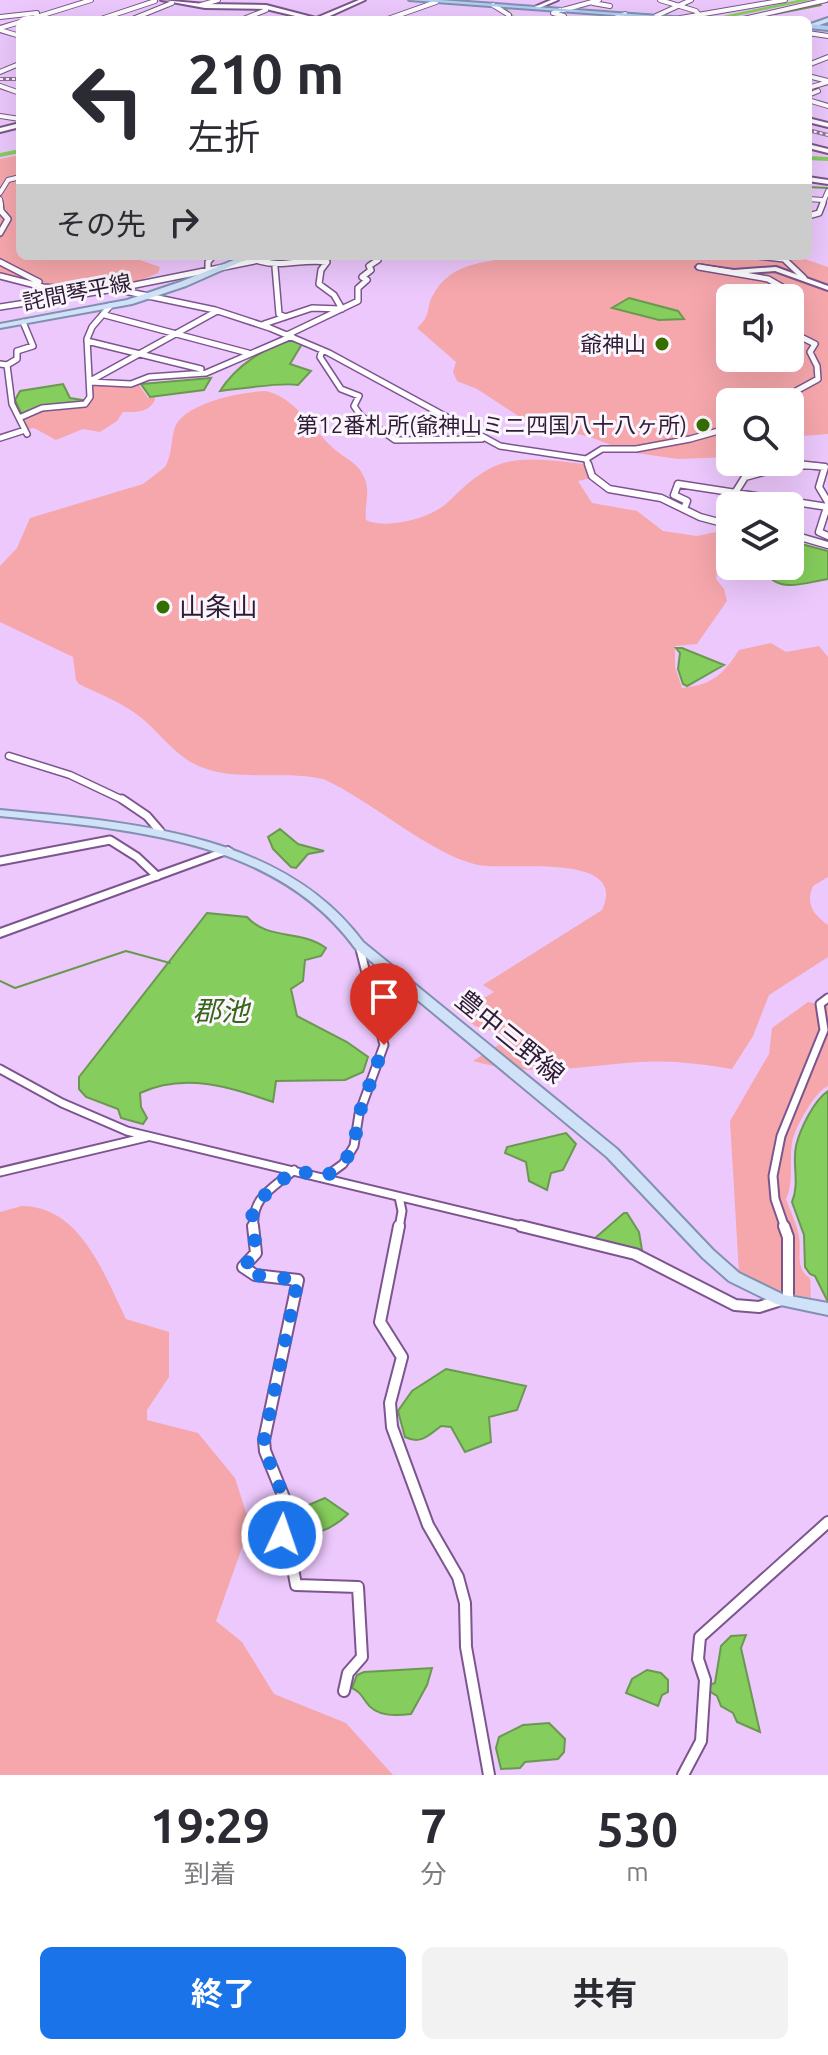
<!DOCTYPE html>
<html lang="ja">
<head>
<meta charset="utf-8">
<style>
	body { margin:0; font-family:Ubuntu,"Noto Sans JP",sans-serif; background:#f2f2f3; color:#2b2b33; height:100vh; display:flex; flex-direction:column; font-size:30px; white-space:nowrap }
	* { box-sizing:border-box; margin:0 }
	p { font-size:26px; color:#7c7c81 }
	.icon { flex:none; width:44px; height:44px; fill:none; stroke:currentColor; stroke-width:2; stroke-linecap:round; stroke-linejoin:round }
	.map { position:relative; height:1775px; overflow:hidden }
	.details { display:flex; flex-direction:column; background:#fff; flex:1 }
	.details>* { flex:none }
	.banner { position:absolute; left:16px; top:16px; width:796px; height:244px; border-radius:12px; box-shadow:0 8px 32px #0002; background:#fff; color:#2b2b33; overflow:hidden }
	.fabs { position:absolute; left:716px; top:284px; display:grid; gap:16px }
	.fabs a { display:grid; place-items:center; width:88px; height:88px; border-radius:12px; background:#fff; box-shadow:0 8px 32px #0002; font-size:40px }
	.pin { position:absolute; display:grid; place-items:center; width:68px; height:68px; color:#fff; margin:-82px -34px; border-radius:50% 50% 50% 0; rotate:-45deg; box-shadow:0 0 8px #0007 }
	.pin .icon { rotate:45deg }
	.me { position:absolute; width:88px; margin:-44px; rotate:3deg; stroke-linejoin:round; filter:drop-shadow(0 0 6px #0008) }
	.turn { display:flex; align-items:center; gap:28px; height:168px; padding:0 40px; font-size:36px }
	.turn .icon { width:104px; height:104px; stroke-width:2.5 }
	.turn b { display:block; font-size:56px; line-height:68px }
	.then { display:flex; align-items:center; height:76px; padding:0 40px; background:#0003; gap:16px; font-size:30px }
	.eta { display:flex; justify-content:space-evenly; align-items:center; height:136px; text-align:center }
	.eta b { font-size:48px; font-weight:700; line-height:56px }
	.cta { display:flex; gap:16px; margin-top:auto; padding:16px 40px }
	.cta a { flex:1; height:92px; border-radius:12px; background:#1a73e8; color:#fff; font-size:32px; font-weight:700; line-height:92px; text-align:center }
	.cta a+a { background:#f2f2f3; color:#2b2b33 }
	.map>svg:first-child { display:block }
	.green { fill:#f6a7ac; fill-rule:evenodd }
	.water { fill:#85cd5c; stroke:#6b9850; stroke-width:2 }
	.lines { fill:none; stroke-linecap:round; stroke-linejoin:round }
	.stream { stroke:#6b9850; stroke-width:2 }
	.river { fill:#85cd5c; fill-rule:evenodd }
	.street-far4-casing { stroke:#7d558e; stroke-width:6 }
	.street-far3-casing { stroke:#7d558e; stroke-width:8 }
	.street-far2-casing { stroke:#7d558e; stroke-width:9 }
	.street-far1-casing { stroke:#7d558e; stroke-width:11 }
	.street-casing { stroke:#7d558e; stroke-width:14 }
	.secondary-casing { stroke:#7d558e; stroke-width:4 }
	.primary-casing { stroke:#8390b1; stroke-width:4 }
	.highway-casing { stroke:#8390b1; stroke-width:4 }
	.street-far4 { stroke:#fff; stroke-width:4 }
	.street-far3 { stroke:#fff; stroke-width:5 }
	.street-far2 { stroke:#fff; stroke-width:6 }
	.street-far1 { stroke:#fff; stroke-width:7 }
	.street { stroke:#fff; stroke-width:10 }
	.secondary { fill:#fff; fill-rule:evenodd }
	.primary { fill:#d0e2f8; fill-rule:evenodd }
	.highway { fill:#b1cef4; fill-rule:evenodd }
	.rail-casing { stroke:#8f749b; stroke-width:4 }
	.rail { stroke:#fbf6fd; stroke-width:2; stroke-dasharray:3; stroke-linecap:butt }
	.route { stroke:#1a73e8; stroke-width:14; stroke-dasharray:0 25.2 }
	.poi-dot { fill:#356f00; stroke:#fbf6fd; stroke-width:3 }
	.labels { text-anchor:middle; stroke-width:6; stroke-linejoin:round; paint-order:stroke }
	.far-street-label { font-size:22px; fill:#2e1c35; stroke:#fbf6fd }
	.far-poi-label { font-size:22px; fill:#2e1c35; stroke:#fbf6fd; text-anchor:end }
	.poi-label { font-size:26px; fill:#2e1c35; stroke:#fbf6fd; text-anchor:start }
	.street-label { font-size:26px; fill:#2e1c35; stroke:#fbf6fd }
	.water-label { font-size:28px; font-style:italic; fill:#38651a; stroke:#fbf6fd }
</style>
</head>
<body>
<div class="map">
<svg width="828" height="1775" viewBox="0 0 828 1775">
	<rect width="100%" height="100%" fill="#ecc8fc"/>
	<path class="green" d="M20,155V256H147L137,259L160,267L158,273C110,296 49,291 0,273V159Z
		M517,256H796L828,267V434L790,437V402H730V457L678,459L629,452L590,437L526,421L477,389L457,381L453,372L456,362L417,328C433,314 425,308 433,295C452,261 483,264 517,256ZM730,298H790V358H730Z
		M90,383L139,385L148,398L155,397V400C148,413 137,412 123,412L117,421L100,432L83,429L56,440L34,428L28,429L22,419L49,408L86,404Z
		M265,391C294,396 312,429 332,447C343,458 358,462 364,477C371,491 364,505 366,520C387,530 432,518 448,502C465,486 479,471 503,463C529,456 557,461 583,464L591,478L578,481L592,503L637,511L663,531L697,536L716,532L730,537V566H740L717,571L716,579L724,589L727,601L697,644L675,646V667L682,688C712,685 723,675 739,650L771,643L786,652L819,646L828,657V877L813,886C805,904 814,915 828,925V957L769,995L753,1036L732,1069C701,1064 671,1060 639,1062C580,1066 532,1078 473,1061L500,1044L504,1035L475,1026L451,1007L465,1010L494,992L483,985L602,910C630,851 509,871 478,865C431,855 371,800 323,779C284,770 238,782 201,767C174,756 161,733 139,716C121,702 99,694 79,684L76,680L73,657L0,622V566L17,548L30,518L143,484L165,467C172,455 171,442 174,430C181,403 242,392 265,391Z
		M808,1002L828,1006V1086C815,1091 794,1129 792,1143C789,1162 794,1182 786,1199C790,1211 797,1224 799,1237C802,1252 794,1268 810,1278L811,1298L764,1288L739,1273L730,1121L769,1054L772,1028Z
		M22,1206C80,1206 104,1274 126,1319L169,1332V1377L147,1410V1420L198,1433L235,1478L250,1525L216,1621L242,1642L274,1694L346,1723L393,1775H0V1212Z"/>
	<path class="water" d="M629,298L678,311L684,319L659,320L612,308Z
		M292,340L302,344L290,364L311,371L298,385C282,382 238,389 220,391C235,367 264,347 292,340Z
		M211,378L204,390L150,397L141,384Z
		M63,384L70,398L83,400L82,404L41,407L22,415L15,400L20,391Z
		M790,541L828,551V579C806,582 777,596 763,568L766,566H790Z
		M676,648H682L724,665L687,686L683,684L678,669L680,653Z
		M280,829L298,844L324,851L308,854L296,868L291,867L273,849L268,837Z
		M207,913L247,917C269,941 300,929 326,948L321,956L305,960L303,981L291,989L297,1016L347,1042L368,1057L363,1072L345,1080L276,1081L273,1102C229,1087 185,1072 140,1093L141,1107L147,1118L143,1124L121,1118L118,1109L86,1097L79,1089V1077Z
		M828,1091V1302L815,1276L810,1274L805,1267L804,1235L792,1202C800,1183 792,1165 796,1146C800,1129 814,1100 828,1091Z
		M566,1133L576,1144L563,1170L551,1173L547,1190L529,1181L526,1162L505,1153L507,1147Z
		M624,1213H627L639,1232L642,1250L594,1239Z
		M446,1369L526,1386L517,1410L489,1417L491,1442L465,1452L451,1427L441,1426C429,1435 421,1445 405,1437L398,1411L412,1391Z
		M325,1498L348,1514C332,1530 311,1538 289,1532L306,1506Z
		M746,1635L741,1648L760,1732L737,1722L733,1713L721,1706L717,1696L709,1691V1685L715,1683L721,1646L731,1636Z
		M432,1668L427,1685L411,1714C396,1716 376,1717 366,1702C361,1695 360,1692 352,1688L357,1675L364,1672Z
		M647,1670L661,1673L668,1680V1692L662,1695L658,1706L626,1693L632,1679Z
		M549,1723L565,1739L564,1752L558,1759L525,1762L520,1768L501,1769L496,1748L499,1737L523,1725Z"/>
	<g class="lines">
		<path class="stream" d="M775,14L821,5L818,3
			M808,187L828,188
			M0,981L15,988L126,951L170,963"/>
		<path class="river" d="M798,0H811L717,20H704Z
			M500,6H504L518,20H511Z
			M20,149V153L0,157V153Z
			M808,156L828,157V161L808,160Z"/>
		<g class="street-far4-casing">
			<path id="street-far4" d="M660,0L696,11L700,16
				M593,3L610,6
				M201,5L218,0
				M493,5L509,15V20
				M563,10L599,0
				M656,16L691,0
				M0,17L37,13
				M223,19L227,20
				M27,20L91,0
				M98,20L155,1
				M130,20L172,3
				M241,20L266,10
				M385,20L436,2
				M553,20L564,16L553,13L560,10
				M609,20L625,14
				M669,20L785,0
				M739,20L826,0
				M0,28L20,22
				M0,30L20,36
				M808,33L828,36
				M808,65L828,57
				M0,72L19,64
				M808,76L828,81
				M0,86L20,93
				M808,88L828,82
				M808,95L818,91
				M808,100L828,106
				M0,116L20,119
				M0,193L8,180L20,177
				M0,199L1,205
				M808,199L823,200
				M822,205L828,191"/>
		</g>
		<g class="street-far3-casing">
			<path id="street-far3" d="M808,216L819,213L823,203
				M0,233L8,219L1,211L0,203
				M758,256L784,259L804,278
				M259,261C283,268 303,258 327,262L321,270L319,284L334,295L342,309
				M0,262L39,282
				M275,267L279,314L285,317
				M699,267L768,279L782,287L781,298
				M208,270V262L213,256
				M0,276L43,287L81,290
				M115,289L215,310L270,328L329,353L500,446L586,459
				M0,307L115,289L279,256
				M105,315L248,353
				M790,323L801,337L815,344L810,352L817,366L818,379L796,391L795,402L790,404
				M264,324L312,308L340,309
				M287,335L358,301V288L367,280L362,277L371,270L369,266L378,260L377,256
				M87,341L201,369
				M322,350L320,357L341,389L359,396L354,406L361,416L395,440L482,439
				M0,364L7,365L17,359V351L33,346L23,322
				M7,365L12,404L19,418
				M92,380L217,311
				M90,382L131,384L149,377L206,373L292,336
				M27,434L19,418L42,408L85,404L90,397L87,339L92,327L110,306
				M0,438L25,430
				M586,459L589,466
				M586,459L602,449H636L690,439L722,430L730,424
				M785,466H818"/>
		</g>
		<g class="street-far2-casing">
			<path id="street-far2" d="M588,464L592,476L609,489L661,498L700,517L730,525
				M797,464L825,467L819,487L828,502
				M735,493L745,477L793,464
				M827,507L819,532L828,536
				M684,509L687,501L674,495L678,484L828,507
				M790,534L828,545
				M9,756L70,775L125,801"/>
		</g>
		<g class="street-far1-casing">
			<path id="street-far1" d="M122,799L147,816L160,831
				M0,861L110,840L137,857L157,876
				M0,1069L62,1103L127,1131L530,1228
				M0,1172L147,1137
				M325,1177L343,1164L354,1146L359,1114L384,1045L359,945
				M254,1228C251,1197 272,1189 294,1170
				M399,1228L402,1211L399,1197
				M785,1228L775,1199L773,1176L781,1136L824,1030L820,1004L828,998"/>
		</g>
		<g class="street-casing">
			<path id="street" d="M253,1226L256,1253L243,1267L255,1275L298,1280L264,1440L265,1451L287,1505L282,1535L290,1552L296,1585L358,1587L362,1657L348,1673L344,1691
				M399,1226L380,1322L402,1357L390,1403L392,1427L428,1525L458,1577L465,1603L466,1647L489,1775
				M521,1226L635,1254L735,1305L759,1307L781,1300
				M784,1226L788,1237V1301
				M683,1775L701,1741L705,1680L698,1659L700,1637L828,1522"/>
		</g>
		<g class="secondary-casing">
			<path id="secondary" d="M161,0L205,4L266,5L316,18L359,0H365L321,20H312L266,9L205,8Z
				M551,0H558L537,9L532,8Z
				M808,118L828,123V127L808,122Z
				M20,123V127L0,132V128Z
				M808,144L828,149V153L808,148Z
				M808,177L828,180V184L808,181Z
				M699,265L734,270L776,267L828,286V290L775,271L734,274L697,268L696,267Z
				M228,847L233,850L232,852L0,937V929Z"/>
		</g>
		<g class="primary-casing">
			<path id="primary" d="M828,18V22L808,29V25Z
				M244,256H254L186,286L132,304L0,328V324L127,300L180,282Z
				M0,810C125,822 281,831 363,942L617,1149L713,1250L739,1273L784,1295L828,1303V1315L776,1304L729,1281L703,1258L607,1157L355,948C274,837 124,829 0,816Z"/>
		</g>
		<g class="highway-casing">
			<path id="highway" d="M409,0H440L714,20H682Z
				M808,24L828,26V30L808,28Z"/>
		</g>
		<use href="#street-far4" class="street-far4"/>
		<use href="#street-far3" class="street-far3"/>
		<use href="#street-far2" class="street-far2"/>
		<use href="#street-far1" class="street-far1"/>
		<use href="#street" class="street"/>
		<use href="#secondary" class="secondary"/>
		<use href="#primary" class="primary"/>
		<use href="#highway" class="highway"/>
		<g class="rail-casing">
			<path id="rail" d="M0,79H20
				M808,130L828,135"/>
		</g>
		<use href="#rail" class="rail"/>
	</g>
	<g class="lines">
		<path class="route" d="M282,1535L287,1505L265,1451L264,1440L298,1280L255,1275L243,1267L256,1253L252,1211L258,1201L294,1170L325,1177L343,1164L354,1146L359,1114L384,1045"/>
	</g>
	<g class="poi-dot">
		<circle cx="662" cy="344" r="8"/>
		<circle cx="703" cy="425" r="8"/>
		<circle cx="163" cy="607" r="8"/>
	</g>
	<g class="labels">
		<g class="far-street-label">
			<text transform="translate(77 292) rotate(-11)" y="8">詫間琴平線</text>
		</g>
		<g class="far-poi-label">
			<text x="646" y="352">爺神山</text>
			<text x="687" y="433">第12番札所(爺神山ミニ四国八十八ヶ所)</text>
		</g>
		<g class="poi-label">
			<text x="179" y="616">山条山</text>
		</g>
		<g class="street-label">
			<text transform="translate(510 1037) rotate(39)" y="9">豊中三野線</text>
		</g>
		<g class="water-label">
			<text x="221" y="1021">郡池</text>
		</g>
	</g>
</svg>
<div class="fabs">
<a><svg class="icon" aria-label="sound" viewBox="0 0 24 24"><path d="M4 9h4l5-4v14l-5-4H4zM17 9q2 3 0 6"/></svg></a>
<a><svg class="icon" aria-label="search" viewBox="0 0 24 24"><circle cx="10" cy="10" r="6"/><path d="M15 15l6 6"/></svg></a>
<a><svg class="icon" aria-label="layers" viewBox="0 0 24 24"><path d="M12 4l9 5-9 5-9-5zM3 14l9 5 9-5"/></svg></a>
</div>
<div class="pin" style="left:384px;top:1045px;background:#d93025"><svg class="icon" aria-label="arrive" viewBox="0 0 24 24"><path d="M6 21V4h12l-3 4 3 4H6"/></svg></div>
<svg class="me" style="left:282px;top:1535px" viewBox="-20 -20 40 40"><circle r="17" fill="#1a73e8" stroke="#fff" stroke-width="3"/><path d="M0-11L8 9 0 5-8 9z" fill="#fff"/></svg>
<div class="banner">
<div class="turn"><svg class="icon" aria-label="left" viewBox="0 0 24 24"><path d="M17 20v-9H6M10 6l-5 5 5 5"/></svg><div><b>210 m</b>左折</div></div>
<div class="then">その先<svg class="icon" aria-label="right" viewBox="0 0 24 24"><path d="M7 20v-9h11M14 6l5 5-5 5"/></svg></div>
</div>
</div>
<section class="details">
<div class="eta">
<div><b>19:29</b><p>到着</p></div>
<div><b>7</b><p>分</p></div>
<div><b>530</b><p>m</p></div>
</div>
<div class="cta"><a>終了</a><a>共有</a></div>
</section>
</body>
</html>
